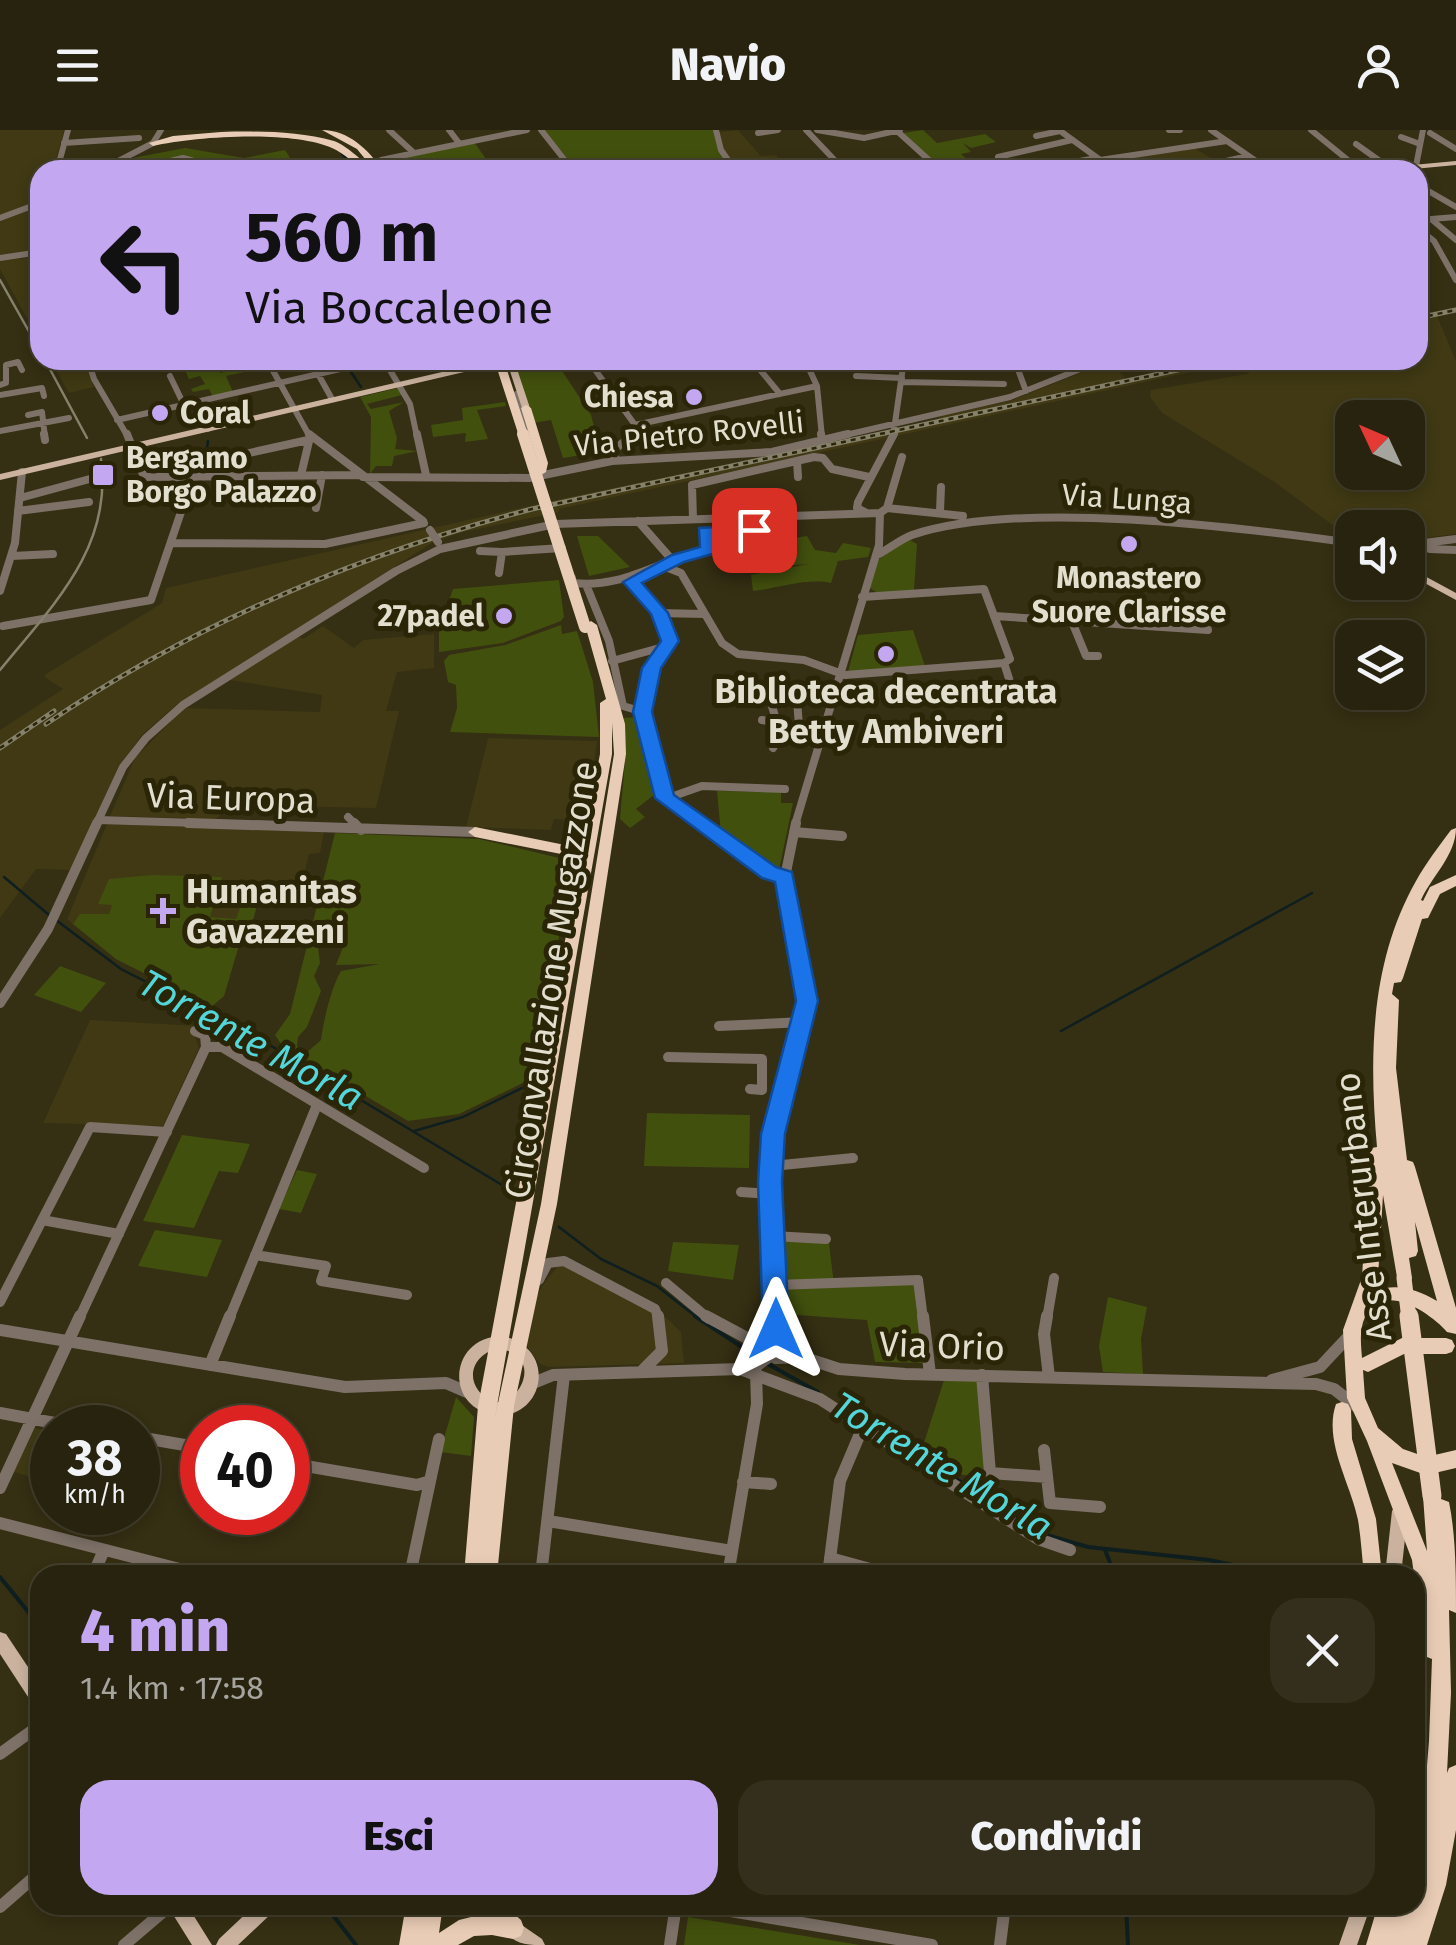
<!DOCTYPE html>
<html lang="it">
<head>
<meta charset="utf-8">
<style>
	body { margin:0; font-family:"Fira Sans",sans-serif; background:#342f1c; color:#f1f3f6; height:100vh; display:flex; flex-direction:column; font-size:38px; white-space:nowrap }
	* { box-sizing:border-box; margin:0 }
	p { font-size:32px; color:#a5a49e }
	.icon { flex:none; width:55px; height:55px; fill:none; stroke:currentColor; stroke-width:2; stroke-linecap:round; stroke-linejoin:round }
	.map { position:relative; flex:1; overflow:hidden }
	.side { position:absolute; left:30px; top:1435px; width:1395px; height:350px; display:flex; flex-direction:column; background:#28230e; border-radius:30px; box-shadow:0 5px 15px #0003,0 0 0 2px #44402e }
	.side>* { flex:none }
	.hud { position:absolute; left:30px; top:30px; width:1398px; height:210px; border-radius:30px; box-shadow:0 5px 15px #0003,0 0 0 2px #44402e; background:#c4a7f1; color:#111; overflow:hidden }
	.needle { width:65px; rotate:314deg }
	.controls { position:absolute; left:1335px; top:270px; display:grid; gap:20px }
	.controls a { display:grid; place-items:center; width:90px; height:90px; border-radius:20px; background:#28230e; box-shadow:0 5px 15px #0003,0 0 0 2px #44402e; font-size:50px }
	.speed { position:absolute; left:30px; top:1275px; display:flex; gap:20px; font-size:50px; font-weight:700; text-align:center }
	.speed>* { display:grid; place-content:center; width:130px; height:130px; border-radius:50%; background:#28230e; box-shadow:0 5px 15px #0003,0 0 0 2px #44402e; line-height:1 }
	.speed small { font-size:25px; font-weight:400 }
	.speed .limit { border:15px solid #d22; background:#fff; color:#111 }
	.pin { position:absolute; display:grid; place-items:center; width:85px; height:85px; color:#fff; margin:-42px; border-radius:20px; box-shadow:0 5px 15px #0006 }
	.me { position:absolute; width:110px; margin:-55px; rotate:0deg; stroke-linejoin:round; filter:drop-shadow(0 0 8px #0008) }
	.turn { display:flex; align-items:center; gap:35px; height:210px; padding:0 50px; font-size:45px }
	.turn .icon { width:130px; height:130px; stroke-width:2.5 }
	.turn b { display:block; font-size:70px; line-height:85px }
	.round { display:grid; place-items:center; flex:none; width:105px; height:105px; border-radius:30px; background:#342f1c }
	.summary { display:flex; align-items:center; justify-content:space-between; height:170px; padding:0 50px }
	h1 { font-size:60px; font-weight:800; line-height:75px; color:#c4a7f1 }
	.cta { display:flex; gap:20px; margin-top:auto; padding:20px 50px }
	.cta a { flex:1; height:115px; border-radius:30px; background:#c4a7f1; color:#111; font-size:40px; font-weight:800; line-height:115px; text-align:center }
	.cta a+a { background:#342f1c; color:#f1f3f6 }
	header { display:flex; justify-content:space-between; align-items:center; height:130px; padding:0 50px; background:#28230e; font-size:45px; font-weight:800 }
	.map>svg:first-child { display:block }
	.built { fill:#403914; fill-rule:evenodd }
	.green { fill:#42500e; fill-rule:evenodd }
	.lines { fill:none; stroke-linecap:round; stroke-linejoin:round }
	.stream-far1 { stroke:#0f1f20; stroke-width:2.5 }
	.stream { stroke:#0f1f20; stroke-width:4 }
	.minor-far3 { stroke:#7d7168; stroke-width:6 }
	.minor-far2 { stroke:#7d7168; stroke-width:8 }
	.minor-far1 { stroke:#7d7168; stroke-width:10 }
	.minor { stroke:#7d7168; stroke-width:12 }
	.major { fill:#cab29f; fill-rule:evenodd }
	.highway { fill:#e9ccb5; fill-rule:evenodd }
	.tram { stroke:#86816b; stroke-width:2.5 }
	.rail-casing { stroke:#86816b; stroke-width:5 }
	.rail { stroke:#2b2508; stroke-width:2.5; stroke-dasharray:5; stroke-linecap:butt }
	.minor-bridge { stroke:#7d7168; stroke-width:8 }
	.highway-bridge-far3 { stroke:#e9ccb5; stroke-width:9 }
	.highway-bridge-far2 { stroke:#e9ccb5; stroke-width:12 }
	.highway-bridge-far1 { stroke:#e9ccb5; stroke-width:15 }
	.highway-bridge { stroke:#e9ccb5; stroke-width:19 }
	.route { fill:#1a73e8; stroke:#114b97; stroke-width:2.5 }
	.poi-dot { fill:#c4a7f1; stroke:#2b2508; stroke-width:4 }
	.labels { text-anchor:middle; stroke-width:10; stroke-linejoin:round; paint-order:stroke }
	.far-poi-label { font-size:30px; font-weight:bold; fill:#e2dfce; stroke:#2b2508; text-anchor:end }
	.far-street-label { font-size:30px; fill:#e2dfce; stroke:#2b2508 }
	.poi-label { font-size:35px; font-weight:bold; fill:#e2dfce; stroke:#2b2508 }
	.street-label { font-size:35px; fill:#e2dfce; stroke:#2b2508 }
	.water-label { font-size:38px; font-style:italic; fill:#53d6da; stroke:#2b2508 }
</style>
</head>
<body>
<header><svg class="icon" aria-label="menu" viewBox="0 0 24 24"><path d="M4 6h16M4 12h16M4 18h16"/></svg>Navio<svg class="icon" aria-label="person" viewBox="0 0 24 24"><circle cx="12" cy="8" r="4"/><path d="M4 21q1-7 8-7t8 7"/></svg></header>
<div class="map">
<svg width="1456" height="1815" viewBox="0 0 1456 1815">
	<rect width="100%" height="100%" fill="#352f13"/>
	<path class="built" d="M0,0H64L53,40H40L36,58L40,62V90L31,120L0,126Z
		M738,0L761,26L776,25L787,38L737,40L723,20L719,2Z
		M1192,17L1216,31L1177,40H1120L1107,30Z
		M40,127V212L0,139V130Z
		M1456,177V182L1437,186L1456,231V404L1408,410V398L1365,393L1342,402L1273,351L1162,283L1150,267L1151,260L1247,244L1268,230H1418V185ZM1352,288H1408V342H1352Z
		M50,230H84L94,257L69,263Z
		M1215,230H1246L559,379V382L459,403L432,413L176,575L144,603L119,635L72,740L36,739L0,788V600L63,559L44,547L46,544L162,473L166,458L556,370L934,291L943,285L1013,270L1109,231L1127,250Z
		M323,496L354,518L363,510L434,504V538L397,542L386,581H399L376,678L230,675L216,689L110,686L135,628L184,578L320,582L322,565L230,550L296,505L303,509Z
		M488,608L597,611L594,634H581L567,690L554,689L551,700L466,697Z
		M107,694L324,702L320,723L309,724L297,773L258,772L250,802L242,805L224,866L211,877L116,829L67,789Z
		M90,890L199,896L195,906L199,918L163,996L43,993Z
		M577,1134L637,1164L670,1191L681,1202L684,1233L548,1237L540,1234L522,1210L523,1197L542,1156L558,1136Z
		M35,1298L52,1301V1353L14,1342Z"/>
	<path class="green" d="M544,0H714L732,40H577Z
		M923,0L937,13L985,4L996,12L971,18L963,13L971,22L961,24L979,40H943L903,3Z
		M474,12L494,40H384L378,31Z
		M185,18L244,28L285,20L298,40H110L122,30Z
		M193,230H213L220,243L260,234L263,238L226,246L233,262L213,267L209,259L193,262L191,259L205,254L200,246L189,249L182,234Z
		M555,230L591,285L601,322L563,328L551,290L533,293L515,238L521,231Z
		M398,258L402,265L367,274L371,279L404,272L389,281L397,308L395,319L418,321L394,326L392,336H376L370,344L371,287L360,267Z
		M505,272L506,276L477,280L488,309L465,312L466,303L433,307L431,295L463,290L462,278Z
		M577,406H598L630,437L589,446Z
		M807,406L815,420L836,423L843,413L871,418L868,427L838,431L831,453C806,448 780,458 753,461L751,445L808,434L769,437L756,414Z
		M908,409L917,414L914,460L879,464L870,458L878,430Z
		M559,450L564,487L561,491L503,513L439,522V498L453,459Z
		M561,495L562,504L577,501L593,552L599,607L450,602L457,578L456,555L448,552L444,531L449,525L505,515Z
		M913,500L925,536L848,542L858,505Z
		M639,587L658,662L636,679L645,687L630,698L620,689L626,620L623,588Z
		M717,661L781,662V673H793L778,745L721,704Z
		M335,703L479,709L572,731L535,947L459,984L408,991L283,917L275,905L290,884ZM328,810L343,817L336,835L380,834L341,841C332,855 323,892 321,910L305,924L297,916L298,907L307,897L321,861L314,846L320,833L318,818Z
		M152,745L222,747L210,787L236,789L243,770L258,771L250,802L242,805L224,866L211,877L116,829L73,794L80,784H109L112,775L98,774L109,749Z
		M60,836L106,853L81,882L34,865Z
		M647,983L750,985L749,1038L644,1036Z
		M182,1005L250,1014L238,1043L219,1041L194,1098L143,1091Z
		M297,1040L317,1044L301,1083L279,1079Z
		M155,1100L222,1110L207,1147L138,1136Z
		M781,1110L829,1113L834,1155L915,1152L927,1233L875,1232L867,1190L783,1184Z
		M673,1112L739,1115L733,1150L668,1141Z
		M1108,1167L1147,1177L1141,1209L1143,1244L1103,1242L1099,1216Z
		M945,1247L978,1248L985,1346L963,1345L921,1322Z
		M456,1267L474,1287L471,1326L440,1322Z
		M688,1787L860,1815H684Z"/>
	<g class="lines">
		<path class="stream-far1" d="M342,24L359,40
			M353,230L351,242L361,257
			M207,318L208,311
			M4,747L49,785
			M56,790L121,839L273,917L507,1058
			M1061,901L1312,763
			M414,1001L463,987L528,955
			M559,1097L601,1129L657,1156L699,1189"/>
		<path class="stream" d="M695,1186L757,1227
			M768,1234L818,1262
			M922,1327L1040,1403L1088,1417L1209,1430L1282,1445
			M1105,1420L1115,1445
			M0,1447L30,1484L40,1488
			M325,1775L356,1815
			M1126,1775L1128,1815"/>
		<path class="minor-far3" d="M389,0L414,23
			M449,0L459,13
			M541,0L567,33L544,40
			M716,0L721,20L735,40
			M806,0L844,40
			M817,0L864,8L900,0
			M1059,0L1114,40
			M1169,0H1180
			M1211,0L1269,40
			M1311,0L1360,40
			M897,1L940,40
			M758,3L778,0
			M1430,3L1456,19
			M1036,6L1060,1
			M1401,7L1420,14
			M64,13L139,8
			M1356,14L1391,39
			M381,30L527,0
			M1100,30L1227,11
			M1416,36L1423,0
			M57,40L68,0
			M101,40L153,13L161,0
			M132,40L183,28L227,40
			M287,40L297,38
			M1014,40L998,27L1072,10
			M1026,40L1097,28
			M1187,40L1248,26
			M40,54V60
			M1418,55L1456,77
			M1456,87L1431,89L1456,110
			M0,88L40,73
			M1418,98L1434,111L1456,150
			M0,128L40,122
			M88,230L94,249L128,307
			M267,230L310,307
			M384,230L410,274L417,307
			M588,230L635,295
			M752,230L780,264
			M805,230L817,256L822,307
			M904,235L1016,234L1026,261
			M318,244L332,269
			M170,246L184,275
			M856,246L902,248
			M902,252L1004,254
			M0,255L6,253V235L18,232L22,240
			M516,264L529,307
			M0,265L42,258L44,266
			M195,272L208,299
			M28,285L42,282L45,307
			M117,290L349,237
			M635,295L817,256
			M0,301L69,288
			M630,307L635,295
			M837,307L1010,267L1103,230
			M893,307L904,230"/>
		<path class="minor-far2" d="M44,304L45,310
			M127,304L144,347L361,345
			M309,304L423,391
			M417,304L426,345
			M528,304L530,311
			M821,304L822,312
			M616,330L613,321L633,304
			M797,331L798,347
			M301,345L310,307
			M198,347L204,333L308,310
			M363,347L529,348L612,331L772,322L848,304
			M20,368L97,347
			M316,378L322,345
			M887,378L902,327
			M18,381L89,372
			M940,381L941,357
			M865,382L857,378L858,372L894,304
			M693,389L692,355L814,327L823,328L832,339L869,347
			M638,391L673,431
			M705,402L754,400
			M173,413L325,414L424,393
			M1408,415L1456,409
			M1430,419L1456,420
			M480,421L502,422
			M879,424C890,418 901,409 912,405C1019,369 1238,397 1352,413
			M12,426L53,424
			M663,436L681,443L722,513L738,524L804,530L845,545L1004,533
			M499,443L502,422L562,418
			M572,448L573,453C617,458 647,438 687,425C710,418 735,416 758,412L757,387
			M631,451L659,483L670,511L652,538L643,582L665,669L702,695
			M587,457L609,511L623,576L643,582
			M0,461L15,413L22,342
			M862,467L984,459L1010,529L1004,533
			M1066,477L1086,526H1098
			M659,483L704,484
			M994,486L1208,500
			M3,496L151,470L181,382L179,349
			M612,531L667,516
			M1004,533L1012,558
			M769,566L777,593L824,600
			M797,570L799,596
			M762,590L777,593L779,607L773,618
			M665,669L702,656L785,659
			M348,687L356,695
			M98,690L267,695
			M96,695L123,637L146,608L183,575L396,441L440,419L555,394L880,383L887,378L963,386
			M795,695L879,415L880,383"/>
		<path class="minor-far1" d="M188,693L475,702
			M354,693L361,700
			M699,693L769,743L785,747
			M794,702L842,706
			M0,873L48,799L97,693
			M719,896L804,892
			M206,917H222L424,1038
			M668,927L762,929V960L750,959
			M772,1036L853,1028
			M741,1062L770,1064
			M42,1090L119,1104
			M773,1106L826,1109
			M255,1125L326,1136L321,1151L407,1165
			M539,1150L548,1133L564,1131L655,1179L659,1189
			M666,1153L709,1189
			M776,1155L918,1150L923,1189
			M0,1172L90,997L167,1002
			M79,1189L206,917L205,905L195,901
			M229,1189L317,975
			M776,1189L770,1064L773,1005L807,871L785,747L796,693
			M1047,1189L1054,1148"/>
		<path class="minor" d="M706,1186L773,1222
			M923,1186L930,1244
			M1047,1186L1044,1204L1049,1247
			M0,1200L345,1257L446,1253L469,1263
			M773,1222L776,1186
			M776,1228L802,1227L839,1239L905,1244L1316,1254L1334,1259L1356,1276
			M210,1235L230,1186
			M740,1239L820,1269L1038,1409L1070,1420
			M641,1242L662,1221L658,1186
			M982,1245L990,1343L1047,1347
			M1272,1250L1320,1237L1349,1206
			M531,1254L553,1245L740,1239L756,1236L777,1221
			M0,1283L82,1298
			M138,1307L202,1318
			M1044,1320L1050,1373L1100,1377
			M288,1333L417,1355L427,1352
			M743,1352L771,1354
			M0,1358L80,1186
			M548,1391L732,1421
			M0,1393L203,1445
			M830,1428L892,1445
			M93,1445L104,1420
			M410,1445L439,1309
			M541,1445L564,1245
			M728,1445L757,1274L756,1242
			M828,1445L840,1351L862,1299
			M0,1624L40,1595
			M695,1775L932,1815
			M0,1777L40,1742
			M124,1815L171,1775
			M670,1815L676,1775
			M1000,1815L1005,1775"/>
		<path class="major" d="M1456,31V35L1403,40H1376L1380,38Z
			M494,230H514L530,278L529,280L522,278L507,232L0,350V344Z
			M1375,395L1379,398H1352V415L1349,414L1344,406L1349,397Z
			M1408,437L1456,463V470L1408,444Z
			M502,1206C559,1218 544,1289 496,1285C444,1279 448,1207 502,1206ZM499,1219C554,1226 507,1301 478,1260C465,1242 479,1221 499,1219Z
			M1400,1374L1405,1376L1408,1381L1401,1445H1385L1392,1381L1395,1376Z
			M0,1502L6,1504L40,1555V1578L34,1576L0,1524Z
			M167,1775H187L212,1815H192Z
			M255,1775H277L274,1781L238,1815H216L219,1809Z
			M1353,1775H1371L1357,1815H1339Z
			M513,1789L542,1809L545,1815C528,1815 512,1815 504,1798L507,1792Z"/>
		<path class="highway" d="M322,0C349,0 368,20 383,40H374L357,19Z
			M221,2C257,1 298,1 334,11C344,14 363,31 372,39L364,40C354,33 343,23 332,18C292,0 196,6 153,16L149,13L173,6Z
			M526,275L531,278L548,333L546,342L541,345L536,342L538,333L521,278Z
			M591,491L597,495L625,594L626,624L557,1074L514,1276L497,1445H464L478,1276L576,752L570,747V729L566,725L475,707L468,702L475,697L570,716L581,724L600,624V573L606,569L585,495ZM612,593L614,624L541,1074L495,1287L612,624Z
			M1456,698C1456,725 1432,746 1421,770L1423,771L1430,757L1456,745V756L1440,764L1428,788L1422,789L1403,848L1401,852L1394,853L1392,864L1399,870L1396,938L1407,1030L1413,1032L1415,1037L1456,1178V1204L1447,1202C1431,1183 1382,1150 1365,1187C1359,1200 1361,1214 1362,1228L1402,1208H1446L1452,1210L1455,1216L1452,1222L1446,1224H1404L1368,1242L1363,1240L1365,1268L1378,1298L1403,1319L1426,1327L1456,1320V1338L1426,1345L1392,1333L1427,1421L1423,1366L1426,1360L1432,1357L1438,1360L1441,1369L1449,1372C1456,1406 1456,1447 1456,1483L1449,1480L1451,1563L1447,1643L1449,1638L1456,1635V1700L1446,1755L1427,1815H1366L1378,1775H1415V1714L1425,1660L1429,1611L1432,1529L1427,1527L1424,1520L1412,1430L1367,1311L1347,1268L1343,1200L1362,1147L1370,1023L1372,1018L1377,1017C1369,927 1370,832 1416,751C1426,733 1439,716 1451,700ZM1383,1065L1398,1153L1404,1155L1410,1153L1412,1148L1409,1128L1416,1126L1418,1121L1415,1092L1437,1171C1416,1159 1397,1153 1374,1161L1378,1147Z
			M1342,1272L1348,1274L1351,1280L1352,1309L1376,1389L1382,1445H1364C1362,1427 1361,1408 1358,1390C1351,1354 1323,1311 1336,1274Z
			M1415,1578L1422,1581C1427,1592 1427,1608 1422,1619L1415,1622Z
			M406,1775H443L439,1803L459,1790L483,1784L478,1775H504L521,1790L524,1798L521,1806L513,1809L492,1805L474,1806L458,1815H399Z"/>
		<path class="tram" d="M0,150L40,221
			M45,230L87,308
			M0,540C52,476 113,418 101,329"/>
		<g class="rail-casing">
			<path id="rail" d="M1418,188L1456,180
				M46,594C194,494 359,424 532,379L1224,230
				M0,618L54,581"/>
		</g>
		<use href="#rail" class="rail"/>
		<path class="minor-bridge" d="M430,400L438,412"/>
		<path class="highway-bridge-far3" d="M499,230L524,307"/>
		<path class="highway-bridge-far2" d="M523,304L585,497"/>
		<path class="highway-bridge-far1" d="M1404,1148L1409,1189"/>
		<path class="highway-bridge" d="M1409,1186L1432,1366"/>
	</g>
	<path class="route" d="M754,395L762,400L760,404L715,407L716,423L684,432L642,453L668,483L679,511L661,538L652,582L674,665L776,737L792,742L818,871L785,1004L782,1052L789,1199L785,1207L776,1211L767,1207L763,1199L758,1052L761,1004L796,871L775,752L762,748L655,668L633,582L642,538L661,511L651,484L623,452L672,425L700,417L699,398Z"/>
	<g class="poi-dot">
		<circle cx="694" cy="267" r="10"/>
		<circle cx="160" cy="283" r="10"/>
		<rect x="91" y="333" width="24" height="24" rx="5"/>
		<circle cx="1129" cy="414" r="10"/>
		<circle cx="504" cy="486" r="10"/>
		<circle cx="886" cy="524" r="10"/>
		<path d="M158 766h10v10h10v10h-10v10h-10v-10h-10v-10h10z"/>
	</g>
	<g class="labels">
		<g class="far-poi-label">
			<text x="674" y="277">Chiesa</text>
			<text x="180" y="293" text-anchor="start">Coral</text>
			<text x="126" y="338" text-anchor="start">Bergamo<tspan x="126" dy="34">Borgo Palazzo</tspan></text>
			<text x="1129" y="458" text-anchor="middle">Monastero<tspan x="1129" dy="34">Suore Clarisse</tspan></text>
			<text x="484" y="496">27padel</text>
		</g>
		<g class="far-street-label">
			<text transform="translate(689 304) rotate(-6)" y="10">Via Pietro Rovelli</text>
			<text transform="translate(1127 369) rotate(4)" y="10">Via Lunga</text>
		</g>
		<g class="poi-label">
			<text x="886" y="573">Biblioteca decentrata<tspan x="886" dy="40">Betty Ambiveri</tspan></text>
			<text x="186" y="773" text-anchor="start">Humanitas<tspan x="186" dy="40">Gavazzeni</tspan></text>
		</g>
		<g class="street-label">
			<text transform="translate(231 668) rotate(2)" y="12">Via Europa</text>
			<text transform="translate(551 850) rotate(-81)" y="12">Circonvallazione Mugazzone</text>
			<text transform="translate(1363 1077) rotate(-97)" y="12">Asse Interurbano</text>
			<text transform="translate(942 1216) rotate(2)" y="12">Via Orio</text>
		</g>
		<g class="water-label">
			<text transform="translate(251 910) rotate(29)" y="13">Torrente Morla</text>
			<text transform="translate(942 1336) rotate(31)" y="13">Torrente Morla</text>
		</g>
	</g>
</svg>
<div class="controls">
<a><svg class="needle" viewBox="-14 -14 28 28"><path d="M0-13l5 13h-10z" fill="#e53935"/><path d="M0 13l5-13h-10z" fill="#a5a49e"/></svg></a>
<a><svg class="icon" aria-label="sound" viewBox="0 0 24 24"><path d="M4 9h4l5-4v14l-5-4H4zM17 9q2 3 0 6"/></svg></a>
<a><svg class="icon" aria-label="layers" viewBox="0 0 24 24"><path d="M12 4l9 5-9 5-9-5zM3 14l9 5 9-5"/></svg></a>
</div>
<div class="speed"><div>38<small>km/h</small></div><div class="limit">40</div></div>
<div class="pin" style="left:754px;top:400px;background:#d93025"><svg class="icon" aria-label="arrive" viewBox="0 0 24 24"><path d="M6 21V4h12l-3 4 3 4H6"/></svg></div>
<svg class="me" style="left:776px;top:1199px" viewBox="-20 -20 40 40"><path d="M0-17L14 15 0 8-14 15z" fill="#1a73e8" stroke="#fff" stroke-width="4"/></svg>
<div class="hud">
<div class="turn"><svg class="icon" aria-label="left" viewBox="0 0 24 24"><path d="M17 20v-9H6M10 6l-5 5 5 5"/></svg><div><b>560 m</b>Via Boccaleone</div></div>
</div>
<section class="side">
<div class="summary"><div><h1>4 min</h1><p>1.4 km · 17:58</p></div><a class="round"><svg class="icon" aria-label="close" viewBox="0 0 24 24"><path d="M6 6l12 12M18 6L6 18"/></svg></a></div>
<div class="cta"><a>Esci</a><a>Condividi</a></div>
</section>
</div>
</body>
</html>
